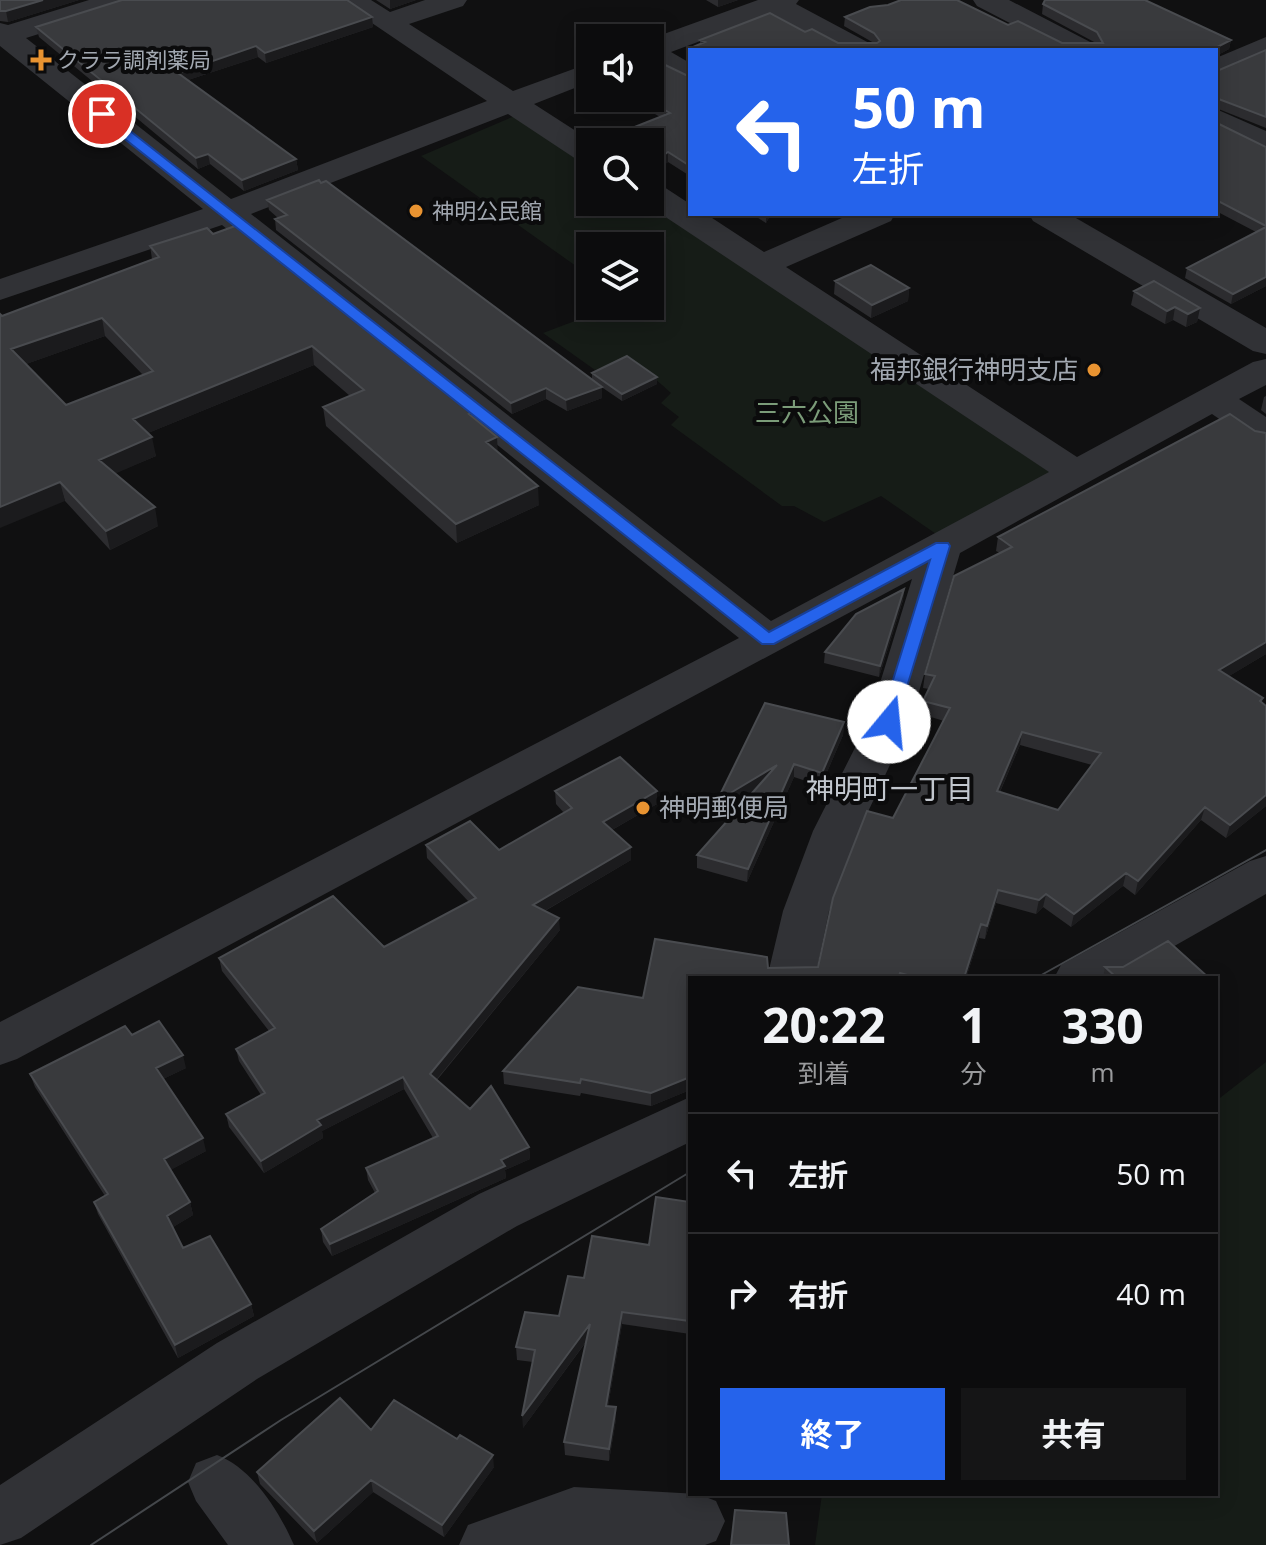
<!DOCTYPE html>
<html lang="ja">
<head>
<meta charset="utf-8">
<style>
	body { margin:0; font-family:"Open Sans","Noto Sans JP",sans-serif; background:#151516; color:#f1f3f6; height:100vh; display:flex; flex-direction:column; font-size:30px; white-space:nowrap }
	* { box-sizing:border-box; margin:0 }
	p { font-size:26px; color:#9a9b9d }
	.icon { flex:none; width:44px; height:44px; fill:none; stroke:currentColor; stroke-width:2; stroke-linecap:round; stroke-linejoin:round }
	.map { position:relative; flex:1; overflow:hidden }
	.panel { position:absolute; left:688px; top:976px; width:530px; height:520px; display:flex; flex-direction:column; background:#0c0c0d; border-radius:0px; box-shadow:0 4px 20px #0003,0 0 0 2px #2c2c2e }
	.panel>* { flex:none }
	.banner { position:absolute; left:688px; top:48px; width:530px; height:168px; border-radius:0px; box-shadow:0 4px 20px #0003,0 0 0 2px #2c2c2e; background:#2563eb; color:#fff; overflow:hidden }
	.tools { position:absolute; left:576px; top:24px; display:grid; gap:16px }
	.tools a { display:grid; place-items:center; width:88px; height:88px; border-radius:0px; background:#0c0c0d; box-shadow:0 4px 20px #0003,0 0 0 2px #2c2c2e; font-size:40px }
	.pin { position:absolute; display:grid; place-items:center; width:68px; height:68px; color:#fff; margin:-34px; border:4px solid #fff; border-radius:50%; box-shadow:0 2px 8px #0007 }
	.me { position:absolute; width:88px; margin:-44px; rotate:17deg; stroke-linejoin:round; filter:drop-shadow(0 0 6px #0008) }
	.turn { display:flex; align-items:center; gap:28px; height:168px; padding:0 32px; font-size:36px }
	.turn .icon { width:104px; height:104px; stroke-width:2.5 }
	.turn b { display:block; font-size:56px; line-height:68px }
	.eta { display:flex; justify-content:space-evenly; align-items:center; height:136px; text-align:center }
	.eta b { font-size:48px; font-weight:700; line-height:56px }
	.action { display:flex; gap:16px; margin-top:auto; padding:16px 32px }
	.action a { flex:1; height:92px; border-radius:0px; background:#2563eb; color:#fff; font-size:32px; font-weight:700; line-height:92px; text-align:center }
	.action a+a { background:#151516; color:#f1f3f6 }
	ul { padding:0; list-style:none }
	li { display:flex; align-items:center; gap:24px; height:120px; padding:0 32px; border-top:2px solid #2c2c2e }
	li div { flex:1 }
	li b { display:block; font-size:30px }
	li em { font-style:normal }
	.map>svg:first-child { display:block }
	.green { fill:#161c17 }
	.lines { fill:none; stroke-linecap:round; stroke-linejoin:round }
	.minor { fill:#313236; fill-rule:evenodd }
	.tram { stroke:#44474b; stroke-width:2 }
	.wall { fill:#2c2c2f; fill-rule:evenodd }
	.shaded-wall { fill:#1b1b1d }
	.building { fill:#393a3d; stroke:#494b4f; stroke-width:2; fill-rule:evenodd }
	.route { fill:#2563eb; stroke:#184099; stroke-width:2 }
	.poi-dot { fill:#e89331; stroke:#0b0b0c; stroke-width:3 }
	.labels { text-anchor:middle; stroke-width:8; stroke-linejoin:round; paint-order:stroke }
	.far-poi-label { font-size:22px; fill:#a2a8b1; stroke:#0b0b0c; text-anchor:start }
	.poi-label { font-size:26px; fill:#a2a8b1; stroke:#0b0b0c; text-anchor:end }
	.park-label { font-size:26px; fill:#7b9c79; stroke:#0b0b0c }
	.neighbourhood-label { font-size:28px; fill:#c2c7ce; stroke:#0b0b0c }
</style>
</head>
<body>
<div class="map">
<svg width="1266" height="1545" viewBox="0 0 1266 1545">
	<rect width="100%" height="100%" fill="#101011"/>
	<path class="green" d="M517,115L590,163V202H650L1056,474L939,536L881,496L824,522L794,506H782L671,425L679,417L661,403L671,393C643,368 633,356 595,370L543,333L588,316L579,299L590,290V306H650V246H590V276L421,156Z
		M1266,1062V1545H815L822,1494H1216V1101Z"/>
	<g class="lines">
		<path class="minor" d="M89,0H132L128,6L26,38L231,199L487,101L338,0H371L390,12L425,0H467L463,6L409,24L513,91L590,63V82L534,104L593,142H590V163L579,161L508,114L251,214L771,621L1049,472L643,202H650V182L661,185L690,204V214H706L764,252L851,214H895L891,221L786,267L1077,457L1253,362L1266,359V385L1239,399L1266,417V445L1253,442L1212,414L960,553L910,722L859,831L829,911L815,978H767L783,911L813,831L868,722L912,579L17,1059L0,1065V1022L739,638L222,225L0,300V279L203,209L0,46V23L8,25Z
			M758,0H799L796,4L871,44L876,50H839L773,14L671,52L690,63V84L650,64V39Z
			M973,0H1009L1094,44L1099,50H1062L977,6Z
			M1266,37V57L1216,78V58Z
			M1216,109L1266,131V152L1216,130Z
			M1029,214H1069L1266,328V354L1253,351L1033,221Z
			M1266,856V894L1118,978H1054L1061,965L1250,861Z
			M690,1097V1142L517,1226L257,1379L21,1538L0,1545V1485L217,1343L479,1194Z
			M217,1455C252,1468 279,1511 294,1545H228L196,1501L188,1482L196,1463Z
			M574,1487L698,1494L716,1501L725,1521L716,1541L705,1545H459L468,1525Z"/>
		<path class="tram" d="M1036,978L1266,850
			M91,1545L281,1420L690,1172"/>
	</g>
	<path class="wall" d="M0,0H79L8,22L0,21Z
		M376,0H416L390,9Z
		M706,0H738L718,7Z
		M1043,4L1231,40L1229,49L1216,56L690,50V60L688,58V49L700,44V40L805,32L838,43H874L844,26L845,17L1008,25L1062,43H1096L1042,14Z
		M372,17L373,27L266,63L258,57L188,80L296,159L298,170L244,191L210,164L198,169L39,37L36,27Z
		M1266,50V128L1216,108L1217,123L1266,147V286L1231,304L1185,278L1187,268L1256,232L1216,211V59L1217,71Z
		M690,77V176L668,162L665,164L650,154V142H630L627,140V130L660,117L628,98H650Z
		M321,183L592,379V373L657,384L622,401L600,386L602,398L567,411L546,399L512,414L276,230L275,219L278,218L269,210L267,200Z
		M752,214H771L766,223Z
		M213,234L474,418L497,437V451L539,505L457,543L326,426L323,407L350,396L314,365L148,433L156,456L115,473L158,526L110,550L65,501L2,316L152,259L150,246ZM105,336L143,375L66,405L26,364Z
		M835,281L909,288L908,301L871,318L834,294Z
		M1134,291L1200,308L1197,322L1186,327L1173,320L1165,324L1131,305Z
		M1266,396V414L1261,410L1264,397Z
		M1230,414L1255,431L1266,433V654L1229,676L1263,698L1262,702L1266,706V806L1226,838L1201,820L1135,895L1123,886L1071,927L1043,907L1036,914L996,903L985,939L979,938L966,978H690V1090L651,1106L581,1093L580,1096L504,1084L503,1071L578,987L643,998L655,939L767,957L768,968L818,967L833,898L867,811L893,818L944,721L921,714L923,701L929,689L923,688L925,674L954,576L1000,553L996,551L998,537ZM1020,745L1092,765L1058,810L1000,792Z
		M904,589L903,600L879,677L824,663L825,652Z
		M844,722L843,735L821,786L794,777L747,882L697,868V855L753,792L716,814L717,801Z
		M555,791L657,804L612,830L631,847V860L545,911L560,930L437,1080L470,1109L529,1147L530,1159L505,1170L506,1178L332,1256L323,1242L321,1229L375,1193L368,1180L366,1168L433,1138L404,1089L322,1131L323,1138L264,1173L229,1127L226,1114L261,1095L239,1061L236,1049L269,1031L222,971L219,958L384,947L469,902L427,858L426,845L499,850L564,813L556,804Z
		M1105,967L1209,978H1103Z
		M132,1035L186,1068L163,1079L206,1151L170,1170L190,1202L193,1215L173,1227L183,1248L251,1304L254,1316L178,1358L98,1214L94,1202L105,1196L35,1087L30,1074Z
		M690,1202V1334L622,1324L608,1406L616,1407V1419L609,1461L565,1455L564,1442L586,1342L523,1428L533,1362L517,1360L516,1347L559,1316L584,1278L649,1245Z
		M371,1430L494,1467L444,1537L373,1492L317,1543L260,1484L257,1472Z"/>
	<path class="shaded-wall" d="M43,0H79L8,22L6,11Z
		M390,0H416L390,9Z
		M718,0H738L718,7Z
		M372,17L373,27L266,63L265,53Z
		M1231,40L1229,49L1216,56L1215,48Z
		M256,46L258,57L179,83L178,73Z
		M668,152V162L665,164V154Z
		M208,154L210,164L198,169L196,158Z
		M296,159L298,170L244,191L242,180Z
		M766,214H771L766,223Z
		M1266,277V286L1231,304L1233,294Z
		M909,288L908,301L871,318L872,305Z
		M1175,307L1173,320L1165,324L1167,311Z
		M1200,308L1197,322L1186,327L1188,314Z
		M102,318L105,336L15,368L11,349Z
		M312,346L314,365L136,438L133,419Z
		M657,377V384L622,401V394Z
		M602,387V398L567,411L566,400Z
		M546,388V399L512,414L511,403Z
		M152,437L156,456L103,479L99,460Z
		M497,437L498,456L486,442Z
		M60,482L65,501L0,528V507Z
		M538,486L539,505L457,543L456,524Z
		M155,507L158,526L110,550L106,531Z
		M904,589L903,600L879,677L880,666Z
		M1266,642V654L1216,684L1219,670Z
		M844,722L843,735L821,786L822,773Z
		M1022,732L1020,745L994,805L997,791Z
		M794,764V777L747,882L748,869Z
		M777,765L776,778L716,814L717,801Z
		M657,791V804L603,835V822Z
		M1266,795V806L1226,838L1230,825Z
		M1205,807L1201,820L1135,895L1138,881Z
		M631,847V860L534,917L533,905Z
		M1126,873L1123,886L1071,927L1074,914Z
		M998,890L996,903L985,939L987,926Z
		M1046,894L1043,907L1036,914L1039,900Z
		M559,918L560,930L431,1086L430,1074Z
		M981,924L979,938L966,978H964Z
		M183,1055L186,1068L159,1081L156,1068Z
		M403,1077L404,1089L322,1131L323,1138L264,1173L261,1161L317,1120Z
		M690,1077V1090L651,1106V1093Z
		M203,1138L206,1151L167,1172L164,1159Z
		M529,1147L530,1159L505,1170L506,1178L332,1256L330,1244L501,1160Z
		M190,1202L193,1215L170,1229L167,1216Z
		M251,1304L254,1316L178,1358L175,1345Z
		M622,1312V1324L606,1418V1406Z
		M590,1324V1336L523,1428L522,1416Z
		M616,1407V1419L609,1461V1449Z
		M493,1455L494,1467L444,1537L442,1525Z
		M371,1480L373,1492L317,1543L314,1531Z"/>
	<path class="building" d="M0,0H43L6,11H0Z
		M122,0H347L372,17L265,53L256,46L178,73L296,159L242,180L208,154L196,158L36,27Z
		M901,0H957L1008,25L1018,21L1062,43H1103L1097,32L1043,4L1045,0H1145L1231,40L1215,48V50H690L688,49L705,42L700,40L770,13L805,32L812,29L838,43H877L880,41L874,33L845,17L870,7L888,5Z
		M1266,50V117L1216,98V59L1217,71Z
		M657,61L690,77V166L668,152L665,154L650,144V142H646L627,130L670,113L644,98H650V64Z
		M1216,106L1217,123L1266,147V226L1216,200Z
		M319,180L321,183L326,181L602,387L566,400L546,388L511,403L275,219L287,215L267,200Z
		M238,225L474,412L469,414L497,437L486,442L538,486L456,524L323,407L364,390L312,346L133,419L152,437L99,460L155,507L106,531L60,482L0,507V314L2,316L159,257L150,246L207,228L213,234ZM102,318L153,371L66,405L11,349Z
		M1266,227V277L1233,294L1187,268Z
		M871,265L909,288L872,305L835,281Z
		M1154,281L1200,308L1188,314L1175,307L1167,311L1134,291Z
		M627,356L657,377L622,394L592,373Z
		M1230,414L1255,431L1266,433V642L1219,670L1263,698L1260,701L1266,706V795L1230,825L1205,807L1138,881L1126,873L1074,914L1046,894L1039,900L998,890L987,926L981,924L964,978H918L900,973L898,978H690V1077L651,1093L581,1079L580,1083L503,1071L578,987L643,998L655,939L767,957L768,968L818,967L833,898L867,811L893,818L950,708L923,701L935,676L925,674L954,576L1012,547L998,537ZM1022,732L1101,753L1058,810L997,791Z
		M904,589L880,666L825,652L856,614Z
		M765,703L844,722L822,773L794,764L748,869L697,855L777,765L717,801Z
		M620,757L657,791L603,822L631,847L533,905L559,918L430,1074L470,1109L491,1086L529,1147L501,1160L505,1166L330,1244L321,1229L378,1191L366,1168L438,1136L403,1077L317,1120L321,1125L261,1161L226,1114L265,1093L236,1049L275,1028L219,958L333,896L384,947L476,898L426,845L470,821L499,850L572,808L555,791Z
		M1168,941L1209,978H1117L1105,967H1123Z
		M159,1021L183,1055L156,1068L203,1138L164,1159L190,1202L167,1216L183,1248L210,1236L251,1304L175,1345L94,1202L108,1194L30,1074L125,1026L132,1035Z
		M656,1197L690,1202V1321L622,1312L606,1406L616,1407L609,1449L564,1442L590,1324L522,1416L535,1350L516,1347L525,1312L559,1316L568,1276L584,1278L592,1236L649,1245Z
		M340,1398L371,1430L394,1400L457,1439L460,1435L493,1455L442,1525L371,1480L314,1531L257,1472Z
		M735,1510L786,1513L789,1545H731Z"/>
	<path class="route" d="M97,112H106L769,632L936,543H948L950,546L895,726L889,728L880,722L930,560L774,644H762L97,117Z"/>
	<g class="poi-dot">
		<path d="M37 48h8v8h8v8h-8v8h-8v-8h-8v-8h8z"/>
		<circle cx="416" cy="211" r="8"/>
		<circle cx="1094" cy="370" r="8"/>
		<circle cx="643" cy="808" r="8"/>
	</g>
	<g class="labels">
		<g class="far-poi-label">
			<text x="57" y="68">クララ調剤薬局</text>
			<text x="432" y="219">神明公民館</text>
		</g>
		<g class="poi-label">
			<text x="1078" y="379">福邦銀行神明支店</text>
			<text x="659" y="817" text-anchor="start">神明郵便局</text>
		</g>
		<g class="park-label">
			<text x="807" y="422">三六公園</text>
		</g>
		<g class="neighbourhood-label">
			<text x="890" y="799">神明町一丁目</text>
		</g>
	</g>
</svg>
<div class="tools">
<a><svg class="icon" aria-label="sound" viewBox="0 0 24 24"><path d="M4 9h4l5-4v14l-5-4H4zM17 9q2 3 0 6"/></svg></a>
<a><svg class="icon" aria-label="search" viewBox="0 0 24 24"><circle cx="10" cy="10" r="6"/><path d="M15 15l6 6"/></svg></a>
<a><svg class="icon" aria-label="layers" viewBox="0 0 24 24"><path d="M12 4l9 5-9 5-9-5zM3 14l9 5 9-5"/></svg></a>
</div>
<div class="pin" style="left:102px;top:114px;background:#d93025"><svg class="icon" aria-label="arrive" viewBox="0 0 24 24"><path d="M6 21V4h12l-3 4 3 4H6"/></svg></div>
<svg class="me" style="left:889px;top:722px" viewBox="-20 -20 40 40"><circle r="19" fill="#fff"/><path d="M0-13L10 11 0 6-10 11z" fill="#2563eb"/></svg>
<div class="banner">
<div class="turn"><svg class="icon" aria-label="left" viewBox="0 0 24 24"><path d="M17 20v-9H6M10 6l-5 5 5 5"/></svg><div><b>50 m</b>左折</div></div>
</div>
<section class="panel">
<div class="eta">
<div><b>20:22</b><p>到着</p></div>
<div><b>1</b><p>分</p></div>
<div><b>330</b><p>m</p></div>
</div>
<ul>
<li><svg class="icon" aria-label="left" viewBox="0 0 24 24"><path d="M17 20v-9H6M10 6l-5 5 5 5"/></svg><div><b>左折</b></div><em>50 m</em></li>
<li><svg class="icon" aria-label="right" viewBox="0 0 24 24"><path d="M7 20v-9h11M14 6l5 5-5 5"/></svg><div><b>右折</b></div><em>40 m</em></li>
</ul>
<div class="action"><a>終了</a><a>共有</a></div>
</section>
</div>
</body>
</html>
